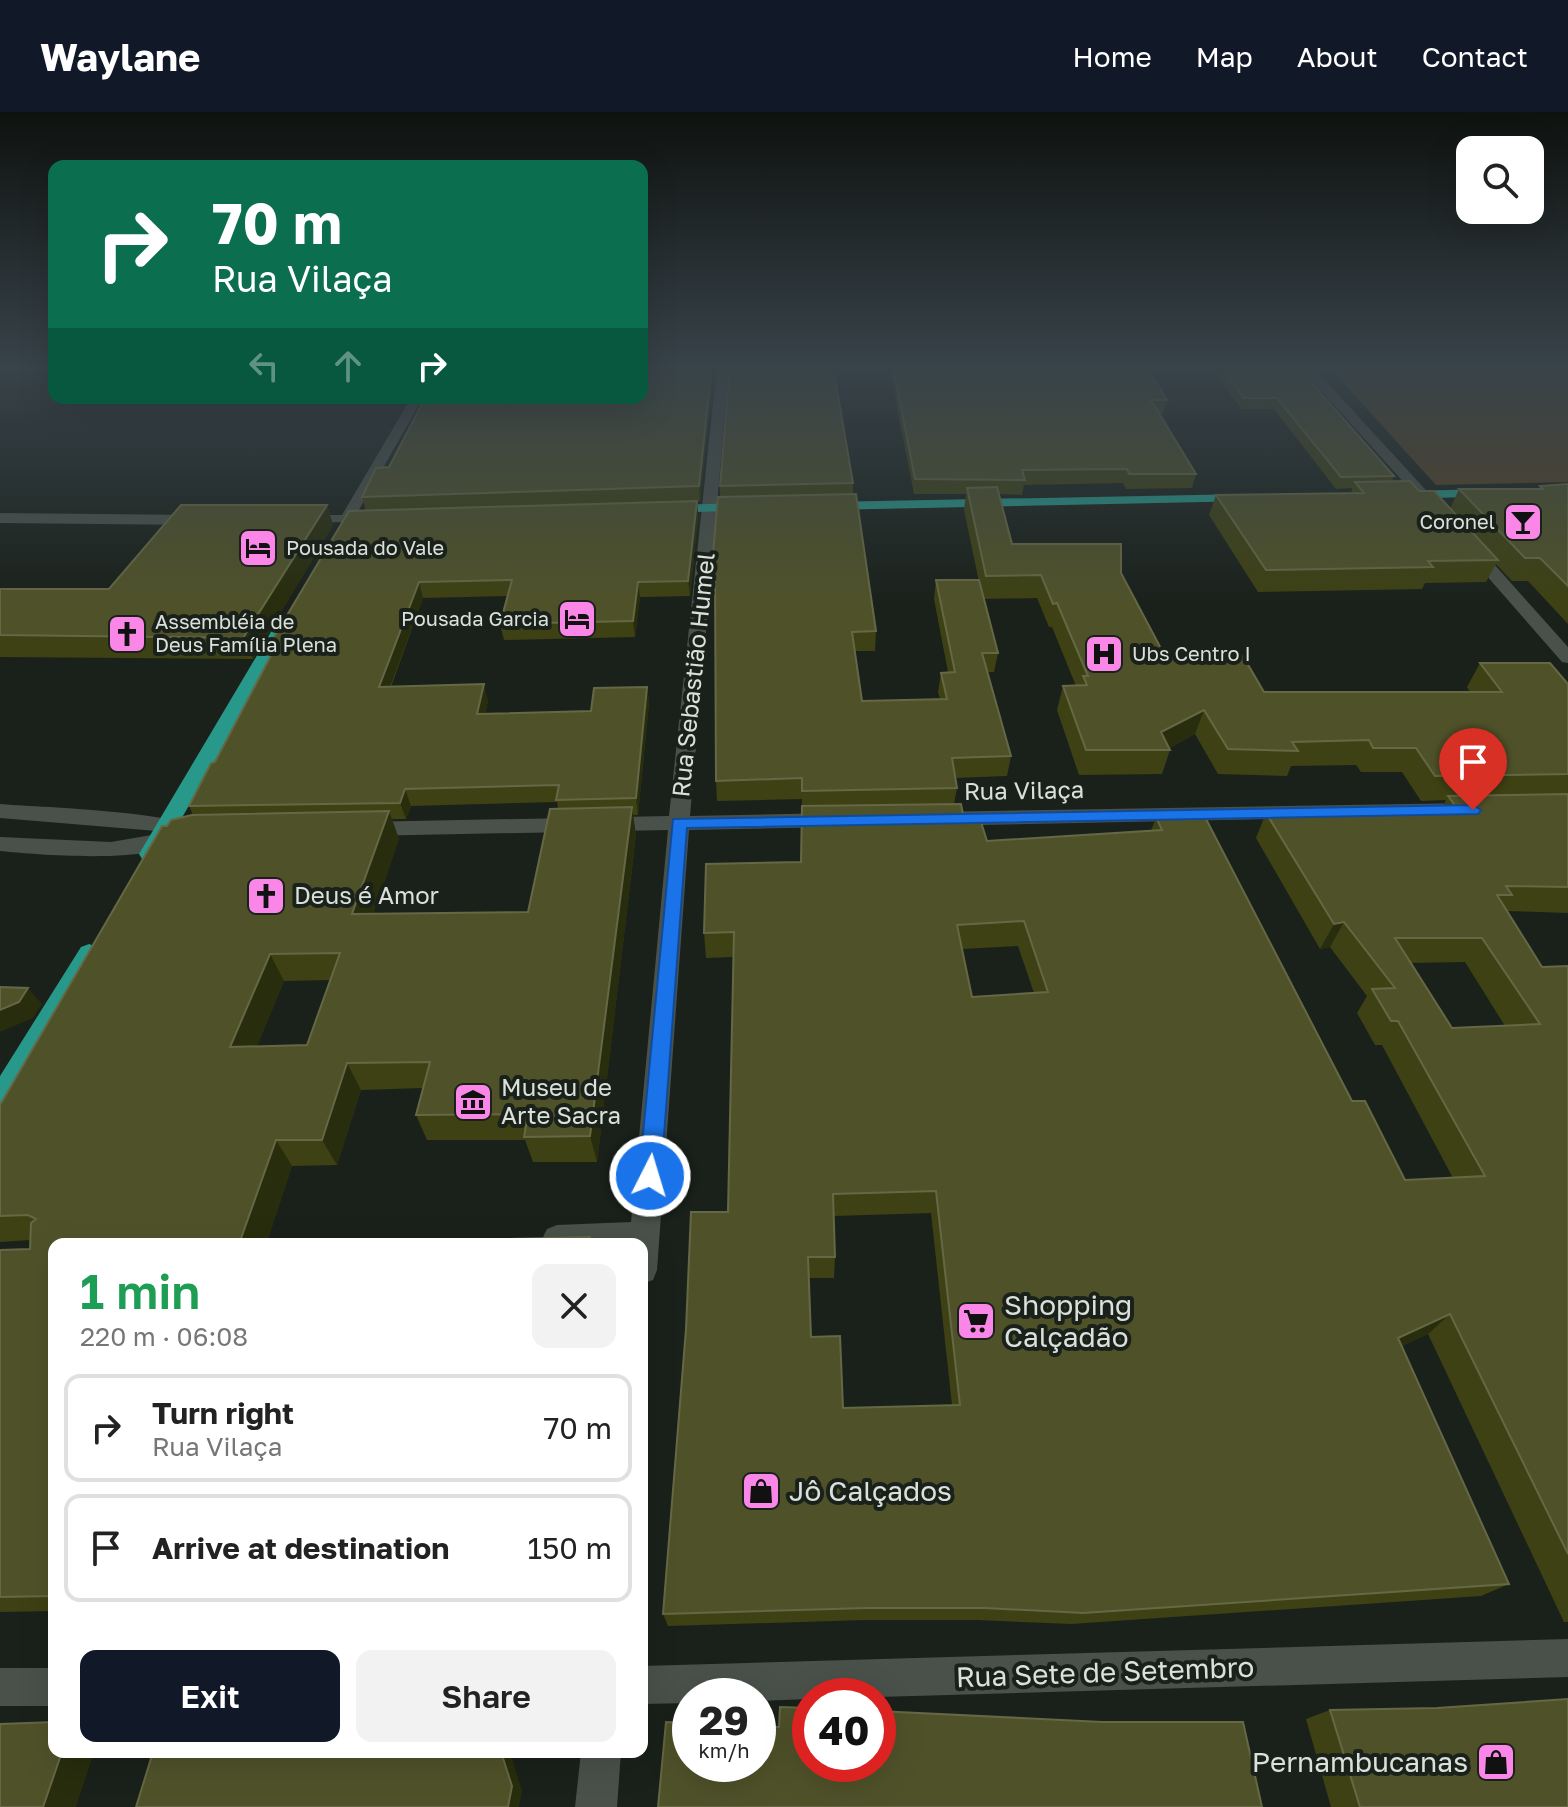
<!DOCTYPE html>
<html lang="en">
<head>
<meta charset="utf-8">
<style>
	body { margin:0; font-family:"Golos Text",sans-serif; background:#f2f2f2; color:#222; height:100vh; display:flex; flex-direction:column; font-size:30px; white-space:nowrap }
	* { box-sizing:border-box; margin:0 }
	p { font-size:26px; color:#767676 }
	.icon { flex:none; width:44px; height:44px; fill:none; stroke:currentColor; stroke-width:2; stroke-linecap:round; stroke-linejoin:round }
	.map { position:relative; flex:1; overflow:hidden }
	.drawer { position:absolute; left:48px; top:1126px; width:600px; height:520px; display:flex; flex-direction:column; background:#fff; border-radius:16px; box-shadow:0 8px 32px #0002 }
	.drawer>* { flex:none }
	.top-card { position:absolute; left:48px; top:48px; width:600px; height:244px; border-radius:16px; box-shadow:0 8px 32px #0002; background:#0b6e4f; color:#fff; overflow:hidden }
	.buttons { position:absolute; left:1456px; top:24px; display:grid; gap:16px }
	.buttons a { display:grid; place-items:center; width:88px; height:88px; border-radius:16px; background:#fff; box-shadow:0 8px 32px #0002; font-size:40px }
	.speed { position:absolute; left:672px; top:1566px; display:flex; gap:16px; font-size:40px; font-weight:700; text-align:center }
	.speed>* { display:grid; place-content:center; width:104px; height:104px; border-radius:50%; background:#fff; box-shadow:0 8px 32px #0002; line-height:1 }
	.speed small { font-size:20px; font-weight:400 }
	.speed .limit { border:12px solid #d22; background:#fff; color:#111 }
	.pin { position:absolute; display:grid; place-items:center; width:68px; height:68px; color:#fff; margin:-82px -34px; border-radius:50% 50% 50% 0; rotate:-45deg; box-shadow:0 0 8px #0007 }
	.pin .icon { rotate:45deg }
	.me { position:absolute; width:88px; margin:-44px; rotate:5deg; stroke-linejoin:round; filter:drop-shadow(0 0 6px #0008) }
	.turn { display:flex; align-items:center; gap:28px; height:168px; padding:0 32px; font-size:36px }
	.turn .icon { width:104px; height:104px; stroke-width:2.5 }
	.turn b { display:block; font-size:56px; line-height:68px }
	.lanes { display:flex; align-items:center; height:76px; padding:0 32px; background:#0003; justify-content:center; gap:40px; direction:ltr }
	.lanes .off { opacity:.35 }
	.round { display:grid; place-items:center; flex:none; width:84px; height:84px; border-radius:16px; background:#f2f2f2 }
	.overview { display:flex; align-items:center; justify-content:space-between; height:136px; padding:0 32px }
	h1 { font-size:48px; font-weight:600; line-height:60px; color:#1e9e55 }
	.primary-button { display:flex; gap:16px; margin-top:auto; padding:16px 32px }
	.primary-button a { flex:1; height:92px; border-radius:16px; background:#111827; color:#fff; font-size:32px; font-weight:600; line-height:92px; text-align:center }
	.primary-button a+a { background:#f2f2f2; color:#222 }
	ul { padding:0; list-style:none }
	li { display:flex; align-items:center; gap:24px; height:108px; margin:0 16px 12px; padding:0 16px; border:4px solid #e0e0e0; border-radius:16px }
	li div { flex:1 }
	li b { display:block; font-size:30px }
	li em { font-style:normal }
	header { display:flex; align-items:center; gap:48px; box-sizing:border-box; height:112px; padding:0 40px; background:#111827; color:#fff }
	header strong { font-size:38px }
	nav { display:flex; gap:44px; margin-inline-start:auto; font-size:28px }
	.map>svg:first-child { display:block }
	.green { fill:#564222 }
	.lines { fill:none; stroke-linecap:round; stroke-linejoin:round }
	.minor { fill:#4a514a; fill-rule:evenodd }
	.major { fill:#27988a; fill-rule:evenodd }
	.wall { fill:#3e4113; fill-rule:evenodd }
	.shaded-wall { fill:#282d0d }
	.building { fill:#4f5229; stroke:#656844; stroke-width:2; fill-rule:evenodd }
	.route { fill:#1a73e8; stroke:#114b97; stroke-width:2 }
	.labels { text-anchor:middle; stroke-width:8; stroke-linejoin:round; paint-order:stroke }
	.far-poi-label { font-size:20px; fill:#dbe0db; stroke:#1a211b; text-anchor:start }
	.street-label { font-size:24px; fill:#dbe0db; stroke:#1a211b }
	.poi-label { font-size:24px; fill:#dbe0db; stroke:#1a211b; text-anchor:start }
	.near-poi-label { font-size:28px; fill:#dbe0db; stroke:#1a211b; text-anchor:start }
	.near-street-label { font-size:28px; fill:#dbe0db; stroke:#1a211b }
</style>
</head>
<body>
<header>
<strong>Waylane</strong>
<nav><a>Home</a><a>Map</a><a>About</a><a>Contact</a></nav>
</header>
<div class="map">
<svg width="1568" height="1695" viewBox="0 0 1568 1695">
	<rect width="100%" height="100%" fill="#1a211b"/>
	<path class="green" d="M1328,254H1568V370L1436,373Z"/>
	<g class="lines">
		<path class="minor" d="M0,254H9L0,260Z
			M717,254H729L690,704L834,701L841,703L845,708L841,713L834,715L689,718L657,1158L653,1168L642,1172V1132H544L542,1127L547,1117L557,1113L631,1110L668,718L363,724L355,722L352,717L355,712L363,710L669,704Z
			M1299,254H1312L1446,400V406H1436Z
			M411,286H423L352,410L293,411L290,408L298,403H342Z
			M0,401L198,403L206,408L198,413L0,411Z
			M1471,431L1477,433L1568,535V551L1562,550L1465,439V433Z
			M1470,691L1480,698L1477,703L930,714L919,707L930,700Z
			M0,692C32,695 184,699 198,719C173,755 43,743 0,739V725L111,730L169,720L0,706Z
			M1568,1527V1565L878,1585L810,1584V1587L758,1589V1584H690V1591L642,1592V1554Z
			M0,1556H54V1594H0Z
			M581,1640H621L617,1695H575Z"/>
		<path class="major" d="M1490,377L1495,378V384L1406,387L1399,383L1406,379Z
			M1246,382L1253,386L1251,389L827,398L820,394L827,390Z
			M750,391L757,395L755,398L667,401L660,397L667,393Z
			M287,503L296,508L161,742L158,747H142L139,742L278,508Z
			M89,832L97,835L101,841L9,995L0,998V964L81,835Z"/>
	</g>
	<path class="wall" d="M642,254H714L700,389H697L698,403L690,484L640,485L635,525L504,528L500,512L508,484L423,486L391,575L488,589L485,602L591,599L647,575L649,591L638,703H633L636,723L597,1050H533L525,1028H427L416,1003L423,976L361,978L337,1053L292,1054L266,1132H54V1499L0,1500V1138L30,1137V1128L0,1130V993L167,714L193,703L189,694L215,650L273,539L270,532L366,399L362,385L389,355ZM557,690L558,696L528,800L373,802L399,727L392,707H406L411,694ZM330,868L307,933L257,934L284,869Z
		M730,254H845L833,256L853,371V382L876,519L875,539H854L862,589L940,587L938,580L941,561L948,560L934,487L936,468L979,470L964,398L966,382H914L889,254H1146L1167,288L1163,302H1159L1196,362L1192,376L1126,377L1123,371L1024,373L1022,383L999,382L1012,432L1121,461L1166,546L1264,580H1470L1467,575L1480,551L1568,572V801L1507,799L1542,855L1568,854V1510H1564L1428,1222L1402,1234L1509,1472L1481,1484L1071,1512L977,1508H865L668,1514L663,1502L728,1100L733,845L706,846L704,821L801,750L802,687L717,689L716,669L715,484H712L711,464L720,385V374ZM1037,486L1049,515H1052L1076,574H1063L1057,598L1079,663L1162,662L1170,638V636L1195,622L1218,662L1287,664L1291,654L1356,653L1361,660H1402L1421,689L1446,688L1438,702L1266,701L1256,726L1320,837L1330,835L1367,884L1357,901L1375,933H1382L1453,1066L1405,1068L1352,989L1156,705L1151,719L987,729L964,707L954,692L957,676L955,666L1007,664L1011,644L988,560H994L998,541L984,487ZM1018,834L1034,881L972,885L962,837ZM1465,850L1505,914L1452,916L1410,851ZM931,1101L952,1293L843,1296L811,1225L809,1166H834L835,1145L834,1104Z
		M1210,254H1297L1394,364L1392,369L1419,379L1450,397L1459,377H1539L1540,374L1568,372V512L1528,469H1512L1496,452L1486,470L1425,471L1422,477L1258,480L1209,403L1216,383L1351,381L1352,376L1336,377L1274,297H1241Z
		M327,393L333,413L253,547L0,545V477H109Z
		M1437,1596L1568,1695H1331L1306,1607L1330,1598Z"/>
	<path class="shaded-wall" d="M712,254H714L700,389L699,374Z
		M697,389L698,403L690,484L688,469Z
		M327,393L333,413L253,547L243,526Z
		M419,470L423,486L384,591L379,575Z
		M638,470L640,485L635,525L633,509Z
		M484,572L488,589L481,618L477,602Z
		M647,575L649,591L638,703L636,686Z
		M1204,598L1195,622L1167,638L1161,620Z
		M405,677L411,694L406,707L400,691Z
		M632,695L636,723L597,1050L590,1024Z
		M389,699L399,727L364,829L352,802Z
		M1344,810L1330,835L1320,837L1334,812Z
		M270,842L284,869L246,961L230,935Z
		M28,876L42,892L33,906L0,920V898Z
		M347,951L361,978L337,1053L322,1028Z
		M276,1028L292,1054L266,1132H239Z
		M1450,1202L1428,1222L1378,1245L1398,1226Z
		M62,1640H94L76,1695H43Z
		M501,1640H510L522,1679L519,1695H508Z"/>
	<path class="building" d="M642,254H712L699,374L362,385L376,356L389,355L425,286H642Z
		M730,254H833L853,371L720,374Z
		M893,254H1146L1167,288H1151L1196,362H1129L1127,357L1022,358L1025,368L915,367Z
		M1220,254H1297L1394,364L1341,365L1277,286H1244Z
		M1410,369L1419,379H1434L1498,448L1428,449L1433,455L1266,458L1216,383L1364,381L1355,370Z
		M1568,372V474L1540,446H1525L1459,377H1543L1540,374Z
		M997,375L1012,432H1121V461L1166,546L1243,544L1264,580H1502L1480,551H1550L1568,572V662L1435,664L1416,636H1373L1369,628L1292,630L1298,639L1228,637L1204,598L1161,620L1170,638H1086L1063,574L1087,573L1083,564H1088L1057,491L1053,492L1041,463L986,464L967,376Z
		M856,382L876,519L852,520L862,589L947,587L941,561L955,560L936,468H979L998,541H982L1011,644L952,646L957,676L802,679V666L716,669L715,464H711L718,385Z
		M697,389L688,469L638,470L633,509L500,512L512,468L419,470L379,575L484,572L477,602L591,599L594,576L647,575L636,686L556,688L559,673L405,677L400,691L189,694L211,651L215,650L277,532H270L349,399Z
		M181,393H327L243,526L0,523V477H109Z
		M1568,682V775L1506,774L1512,783H1497L1542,855L1568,854V1442L1450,1202L1398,1226L1509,1472L1083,1501L984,1496H868L663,1502L686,1217L691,1100H728L734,820L704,821L706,752L801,750L802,694L961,692L964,707H980L987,729L1162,718L1156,705L1204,703L1352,989H1365L1405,1068L1485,1064L1398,909H1391L1372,877L1395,876L1344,810L1334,812L1266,701L1331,697L1333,702H1461L1448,684ZM1024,809L1048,880L972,885L957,813ZM1395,826H1482L1540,912L1452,916ZM936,1079L960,1293L843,1296L840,1224L811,1225L808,1145H835L833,1082Z
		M632,695L590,1024L524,1025L528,1002L416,1003L430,950L347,951L322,1028H276L239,1132H54V1484L0,1485V1138L30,1137L31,1111L36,1107L28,1103L0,1104V993L162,714H167L171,708L192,703L389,699L352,802L528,800L550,697ZM340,841L307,933L230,935L270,842Z
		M0,875L28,876L19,890L0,898Z
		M590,1125L589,1132H294Z
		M1568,1587V1695H1360L1330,1598L1437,1596Z
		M780,1595L810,1596V1652H878V1599L1102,1610H1243L1262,1695H658L666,1610L690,1611V1652H758V1614L779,1615Z
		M54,1610V1640H62L43,1695H0V1612Z
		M153,1640H501L512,1674L508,1695H136Z"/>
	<linearGradient id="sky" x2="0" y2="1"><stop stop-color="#0e120f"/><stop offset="0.52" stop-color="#38434a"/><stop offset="1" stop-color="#38434a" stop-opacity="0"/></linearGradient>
	<rect width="1568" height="492" fill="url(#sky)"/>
	<path class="route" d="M1473,693L1481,698L1478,702L687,716L661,1064L658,1071L650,1074L642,1071L639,1064L673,707Z"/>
	<defs>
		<g id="bar-square" transform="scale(2)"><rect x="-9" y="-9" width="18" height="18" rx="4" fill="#fa87e7" stroke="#1a211b"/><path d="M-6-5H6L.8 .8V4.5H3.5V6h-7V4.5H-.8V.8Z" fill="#111"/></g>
		<g id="hotel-square" transform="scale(2)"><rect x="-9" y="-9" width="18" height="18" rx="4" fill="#fa87e7" stroke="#1a211b"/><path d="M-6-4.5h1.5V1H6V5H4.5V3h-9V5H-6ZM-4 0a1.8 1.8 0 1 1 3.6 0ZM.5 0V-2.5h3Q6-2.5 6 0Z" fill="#111"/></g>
		<g id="church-square" transform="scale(2)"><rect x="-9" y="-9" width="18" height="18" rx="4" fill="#fa87e7" stroke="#1a211b"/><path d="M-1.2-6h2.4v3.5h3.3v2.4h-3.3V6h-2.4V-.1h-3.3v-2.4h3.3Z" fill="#111"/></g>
		<g id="hospital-square" transform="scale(2)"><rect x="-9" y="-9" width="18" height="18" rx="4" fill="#fa87e7" stroke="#1a211b"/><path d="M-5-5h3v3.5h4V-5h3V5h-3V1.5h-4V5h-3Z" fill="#111"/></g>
		<g id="museum-square" transform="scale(2)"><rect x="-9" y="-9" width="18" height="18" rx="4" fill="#fa87e7" stroke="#1a211b"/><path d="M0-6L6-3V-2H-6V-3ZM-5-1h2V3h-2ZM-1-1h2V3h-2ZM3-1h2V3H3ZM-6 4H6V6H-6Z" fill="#111"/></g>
		<g id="supermarket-square" transform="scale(2)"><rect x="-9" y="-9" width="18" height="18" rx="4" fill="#fa87e7" stroke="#1a211b"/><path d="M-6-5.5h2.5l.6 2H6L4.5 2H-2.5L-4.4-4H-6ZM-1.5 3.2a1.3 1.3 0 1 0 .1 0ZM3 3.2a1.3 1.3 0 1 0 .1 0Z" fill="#111"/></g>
		<g id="shop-square" transform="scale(2)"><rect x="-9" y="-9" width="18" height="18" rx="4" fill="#fa87e7" stroke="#1a211b"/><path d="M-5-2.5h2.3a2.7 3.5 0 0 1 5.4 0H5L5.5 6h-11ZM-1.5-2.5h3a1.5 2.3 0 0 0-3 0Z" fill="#111"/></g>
	</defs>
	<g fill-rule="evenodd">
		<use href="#bar-square" x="1523" y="410"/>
		<use href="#hotel-square" x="258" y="436"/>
		<use href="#hotel-square" x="577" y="507"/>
		<use href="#church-square" x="127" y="522"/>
		<use href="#hospital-square" x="1104" y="542"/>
		<use href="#church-square" x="266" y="784"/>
		<use href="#museum-square" x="473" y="990"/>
		<use href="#supermarket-square" x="976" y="1209"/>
		<use href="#shop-square" x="761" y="1379"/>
		<use href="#shop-square" x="1496" y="1650"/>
	</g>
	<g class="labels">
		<g class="far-poi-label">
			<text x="1495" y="417" text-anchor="end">Coronel</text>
			<text x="286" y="443">Pousada do Vale</text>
			<text x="549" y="514" text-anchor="end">Pousada Garcia</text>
			<text x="155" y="517">Assembléia de<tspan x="155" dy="23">Deus Família Plena</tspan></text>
			<text x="1132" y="549">Ubs Centro I</text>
		</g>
		<g class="street-label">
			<text transform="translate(694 563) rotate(-84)" y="8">Rua Sebastião Humel</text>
			<text transform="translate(1024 679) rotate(-1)" y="8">Rua Vilaça</text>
		</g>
		<g class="poi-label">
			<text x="294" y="792">Deus é Amor</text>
			<text x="501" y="984">Museu de<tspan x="501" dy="28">Arte Sacra</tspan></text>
		</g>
		<g class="near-poi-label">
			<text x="1004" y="1203">Shopping<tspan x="1004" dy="32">Calçadão</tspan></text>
			<text x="789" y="1389">Jô Calçados</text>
			<text x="1468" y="1660" text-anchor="end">Pernambucanas</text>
		</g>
		<g class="near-street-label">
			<text transform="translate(1105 1560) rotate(-2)" y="10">Rua Sete de Setembro</text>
		</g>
	</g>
</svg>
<div class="buttons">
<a><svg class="icon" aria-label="search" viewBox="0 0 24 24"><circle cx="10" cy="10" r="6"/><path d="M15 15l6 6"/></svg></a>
</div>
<div class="speed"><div>29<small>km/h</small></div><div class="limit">40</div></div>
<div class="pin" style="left:1473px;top:698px;background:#d93025"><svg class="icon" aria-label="arrive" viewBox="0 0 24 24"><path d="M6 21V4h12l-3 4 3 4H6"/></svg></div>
<svg class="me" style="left:650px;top:1064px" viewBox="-20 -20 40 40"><circle r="17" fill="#1a73e8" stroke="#fff" stroke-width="3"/><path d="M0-11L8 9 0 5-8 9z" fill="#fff"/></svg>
<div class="top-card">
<div class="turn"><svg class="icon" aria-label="right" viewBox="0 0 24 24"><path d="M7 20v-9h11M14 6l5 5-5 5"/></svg><div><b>70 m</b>Rua Vilaça</div></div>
<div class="lanes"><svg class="icon off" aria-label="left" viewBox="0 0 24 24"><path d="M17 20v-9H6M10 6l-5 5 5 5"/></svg><svg class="icon off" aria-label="ahead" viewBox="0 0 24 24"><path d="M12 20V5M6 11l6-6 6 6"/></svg><svg class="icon" aria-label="right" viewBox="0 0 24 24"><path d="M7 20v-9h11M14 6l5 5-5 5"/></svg></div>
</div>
<section class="drawer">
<div class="overview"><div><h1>1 min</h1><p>220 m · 06:08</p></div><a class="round"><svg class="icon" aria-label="close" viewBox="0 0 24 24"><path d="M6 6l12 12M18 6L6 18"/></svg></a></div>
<ul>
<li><svg class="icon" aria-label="right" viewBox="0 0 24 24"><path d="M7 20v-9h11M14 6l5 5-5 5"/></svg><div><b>Turn right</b><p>Rua Vilaça</p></div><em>70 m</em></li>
<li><svg class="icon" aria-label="arrive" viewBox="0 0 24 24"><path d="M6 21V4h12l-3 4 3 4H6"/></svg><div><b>Arrive at destination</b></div><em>150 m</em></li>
</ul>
<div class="primary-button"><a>Exit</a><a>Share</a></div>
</section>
</div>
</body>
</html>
